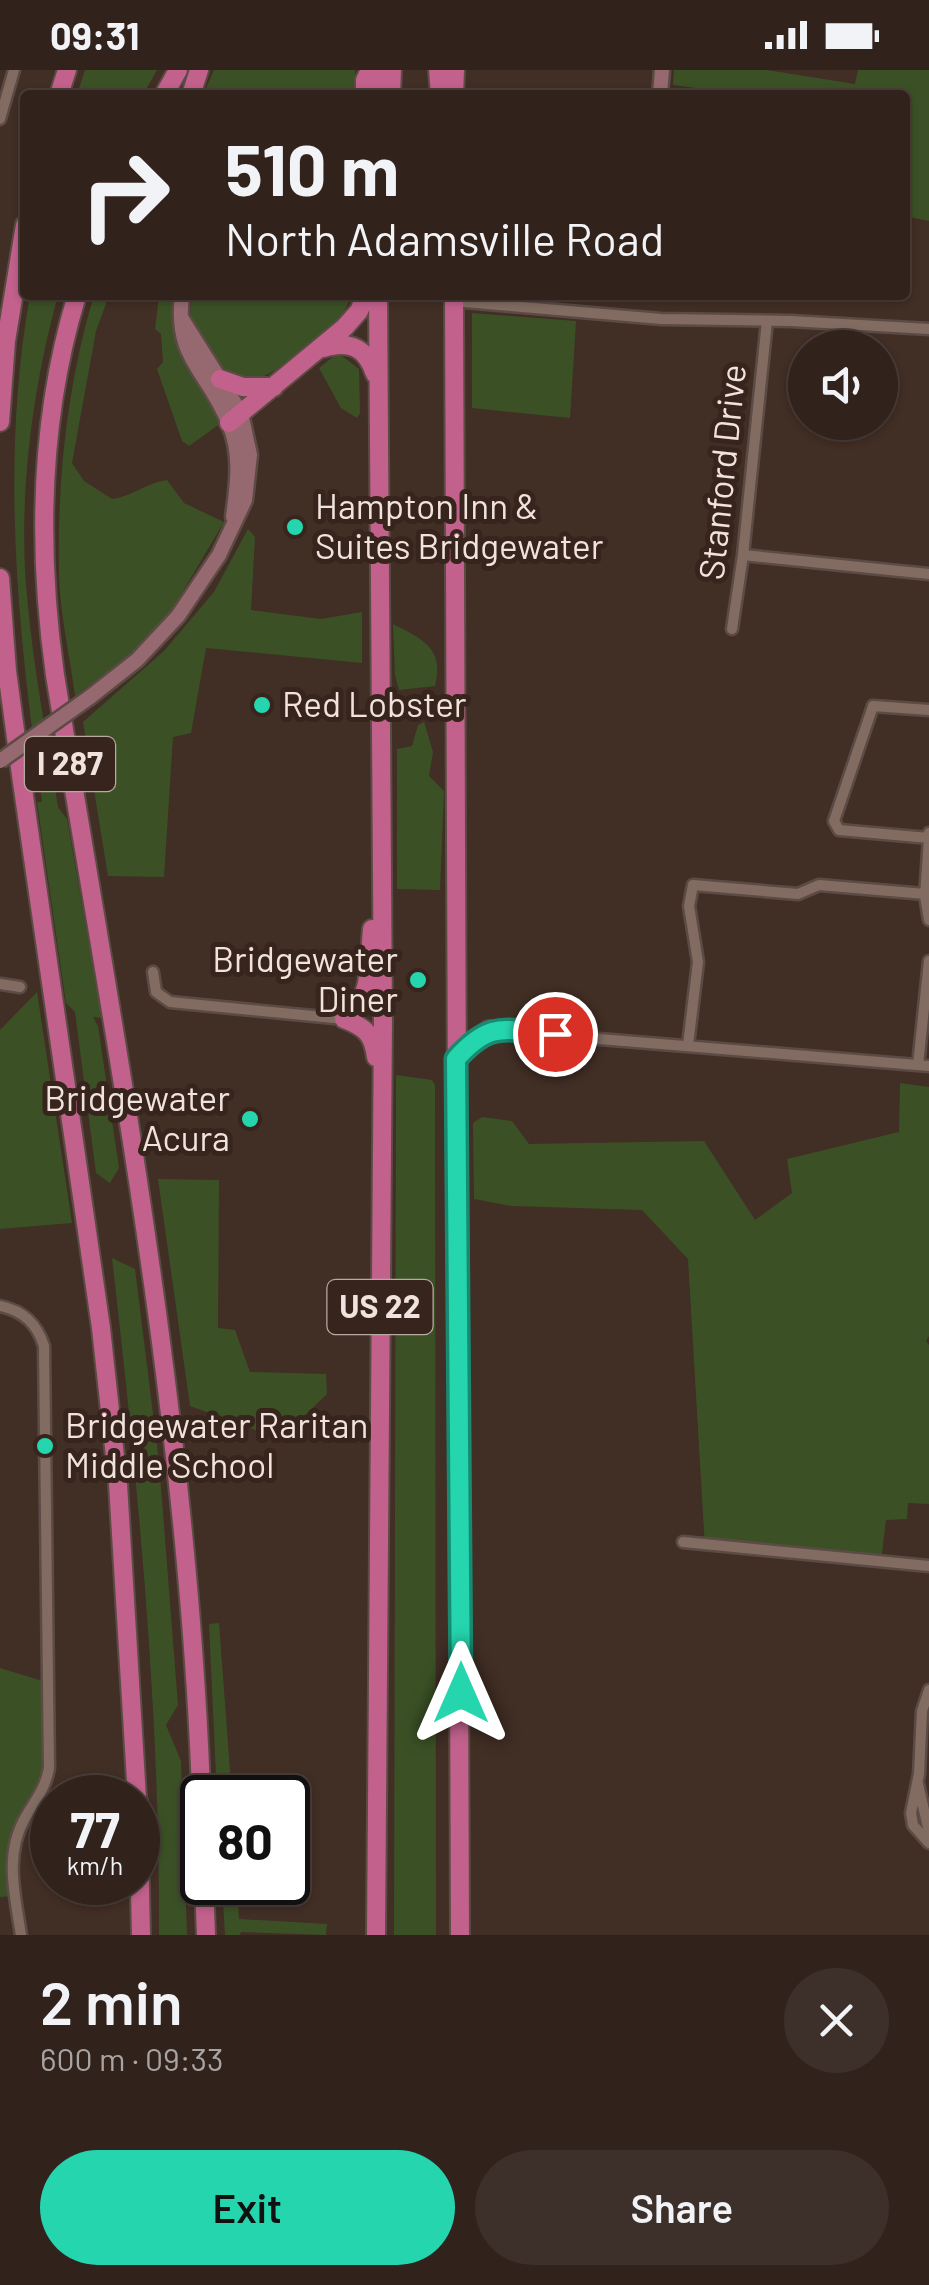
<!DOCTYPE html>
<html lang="en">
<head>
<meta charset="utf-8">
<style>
	body { margin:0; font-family:Barlow,sans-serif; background:#3d2f29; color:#f1f3f6; height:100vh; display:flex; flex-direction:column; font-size:38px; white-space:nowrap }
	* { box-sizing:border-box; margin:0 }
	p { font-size:32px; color:#a8a4a3 }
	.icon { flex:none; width:55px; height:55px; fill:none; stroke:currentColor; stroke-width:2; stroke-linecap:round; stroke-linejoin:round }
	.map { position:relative; height:1865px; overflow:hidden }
	.details { display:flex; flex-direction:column; background:#31221c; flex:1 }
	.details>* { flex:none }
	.hud { position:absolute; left:20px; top:20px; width:890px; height:210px; border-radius:10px; box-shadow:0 2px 8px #0004,0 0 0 2px #4c3f3b; background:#31221c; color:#f1f3f6; overflow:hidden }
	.buttons { position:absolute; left:788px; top:260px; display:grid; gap:20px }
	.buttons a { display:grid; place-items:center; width:110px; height:110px; border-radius:50%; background:#31221c; box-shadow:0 2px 8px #0004,0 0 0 2px #4c3f3b; font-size:50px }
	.speed { position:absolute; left:30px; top:1705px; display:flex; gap:20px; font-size:50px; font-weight:700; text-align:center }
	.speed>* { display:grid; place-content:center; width:130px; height:130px; border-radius:50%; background:#31221c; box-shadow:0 2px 8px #0004,0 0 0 2px #4c3f3b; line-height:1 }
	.speed small { font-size:25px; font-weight:400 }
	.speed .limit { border:5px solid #111; border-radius:15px; background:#fff; color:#111 }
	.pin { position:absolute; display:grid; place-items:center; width:85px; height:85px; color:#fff; margin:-42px; border:5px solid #fff; border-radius:50%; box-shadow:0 2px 10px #0007 }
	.me { position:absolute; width:110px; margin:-55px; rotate:0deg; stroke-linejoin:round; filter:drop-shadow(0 0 8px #0008) }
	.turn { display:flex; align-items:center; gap:35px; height:210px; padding:0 40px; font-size:45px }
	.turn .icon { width:130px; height:130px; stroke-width:2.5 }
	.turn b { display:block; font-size:70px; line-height:85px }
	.round { display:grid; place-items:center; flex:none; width:105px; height:105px; border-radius:52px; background:#3d2f29 }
	.headline { display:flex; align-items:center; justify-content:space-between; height:170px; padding:0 40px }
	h1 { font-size:60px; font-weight:600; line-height:75px }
	.action { display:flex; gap:20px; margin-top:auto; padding:20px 40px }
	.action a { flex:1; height:115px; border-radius:60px; background:#25d5ae; color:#111; font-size:40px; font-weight:600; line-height:115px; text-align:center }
	.action a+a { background:#3d2f29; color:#f1f3f6 }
	.status { display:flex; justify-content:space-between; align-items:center; height:70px; padding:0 50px; background:#31221c; direction:ltr }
	.status svg { height:28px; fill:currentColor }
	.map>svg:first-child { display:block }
	.green { fill:#3b5125 }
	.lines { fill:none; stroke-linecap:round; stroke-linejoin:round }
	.street-casing { stroke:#5b4b44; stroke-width:15 }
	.secondary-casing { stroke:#5b4b44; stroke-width:19 }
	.highway-casing { stroke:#5b4b44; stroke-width:22 }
	.street { stroke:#826c62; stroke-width:10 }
	.secondary { stroke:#95696f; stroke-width:14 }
	.highway { stroke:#c1618c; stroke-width:18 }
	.secondary-bridge-casing { stroke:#5b4b44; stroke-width:19; stroke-linecap:butt }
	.secondary-bridge { stroke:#95696f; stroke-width:14 }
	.route-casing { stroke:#188a71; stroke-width:25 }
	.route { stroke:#25d5ae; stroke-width:18 }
	.poi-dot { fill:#25d5ae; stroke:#37241c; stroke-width:4 }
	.labels { text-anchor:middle; stroke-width:10; stroke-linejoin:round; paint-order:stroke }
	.shield { fill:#37241c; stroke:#b8aaa3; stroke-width:2.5 }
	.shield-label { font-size:32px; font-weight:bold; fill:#f0e3dd }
	.street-label { font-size:35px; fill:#f0e3dd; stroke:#37241c }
	.poi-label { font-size:35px; fill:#f0e3dd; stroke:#37241c; text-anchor:start }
</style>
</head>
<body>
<div class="status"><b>09:31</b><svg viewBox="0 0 49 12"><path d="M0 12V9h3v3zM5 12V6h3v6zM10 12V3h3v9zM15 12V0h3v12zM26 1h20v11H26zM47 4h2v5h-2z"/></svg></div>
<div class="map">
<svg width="929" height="1865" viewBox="0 0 929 1865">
	<rect width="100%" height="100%" fill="#412e25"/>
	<path class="green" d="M85,0H157L143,25H77Z
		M214,0H355V25H203Z
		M674,0H767L855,14L858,0H929V151L905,146V25H747L673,15Z
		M30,225H58C33,317 19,419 26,515C32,590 46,663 58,737L67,749L102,948L93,947L98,956L119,1098L110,1113L96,1103L75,942L66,933L37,732H42C18,564 0,394 30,225Z
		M94,225H109L96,261L72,393L84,411L112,429C133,426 146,413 167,410L184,433L224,452L170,543L128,587L75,626C70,586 60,545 59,505C57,410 67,315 94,225Z
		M175,225C167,287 204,301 221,353L189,376L182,371L157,299L163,292L161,264L155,259L159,226Z
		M193,225H351C342,254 330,258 307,276C284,294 250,327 220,301C213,295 207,283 202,275C190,258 188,245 193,225Z
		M472,243L576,251L570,348L472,338Z
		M338,283L359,299L360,343L357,348L341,338L319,298Z
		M248,459L255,467L251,540L321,549L362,542V593L206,578L191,663L173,667L164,807L108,806L83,652L164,581L214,522Z
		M393,554C424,570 444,578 435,616L399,620L395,605Z
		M424,652L433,682L429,706L444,721L440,820L397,819V679L412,676L418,655Z
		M37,922L72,1153L0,1159V960Z
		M396,1005L432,1010L435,1015L436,1865H394Z
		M900,1013L929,1017V1266L926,1271L929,1275V1434L908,1433L907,1449L886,1450L881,1491L705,1478L688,1189L642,1140L512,1136L474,1129L473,1053L482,1047L512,1051L529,1074L704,1071L755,1150L792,1123L787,1089L899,1062Z
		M158,1109L219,1110L218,1258L235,1260L250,1302L326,1304L327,1324L280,1369L190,1336Z
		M112,1188L135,1199L159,1392L178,1635L166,1655L181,1691L187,1865H159C160,1639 138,1413 112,1188Z
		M219,1553L232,1727H217L209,1554Z
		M0,1598L49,1613L48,1711L13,1778V1826L0,1827Z
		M222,1813H237L239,1849L327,1854L326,1865L241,1862L240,1865H225Z"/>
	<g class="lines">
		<g class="street-casing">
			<path id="street" d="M0,49L14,0
				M454,231L661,249L791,251L929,259
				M743,485L929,504
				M732,559L743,485L767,251
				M929,640L873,636L834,751L839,760L929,768V763
				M929,768L925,826L929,850
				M153,902L156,922L170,932L344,949
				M0,914L20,917
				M489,960L929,996
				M688,975L698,892L689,836L693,815L798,824L819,815L925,824
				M918,995L929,891
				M0,1236C24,1241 37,1254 44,1276L49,1698C45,1720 35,1730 25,1748C4,1785 15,1825 21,1865
				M683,1472L929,1496
				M929,1620L922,1641L919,1704L911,1743L913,1755L929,1773
				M918,1714L929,1762"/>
		</g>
		<g class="secondary-casing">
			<path id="secondary" d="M660,25L662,0
				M182,225C174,290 208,300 229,354C242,384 237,415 233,447
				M90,627L137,590L178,546L219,485L245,430L250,385L241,343L182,249"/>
		</g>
		<g class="highway-casing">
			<path id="highway" d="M378,0V25
				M438,0L440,25
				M59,25L67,0
				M164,25L178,0
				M191,25L199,0
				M365,25V10L370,0
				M391,25L392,0
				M454,25L455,0
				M77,225C39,349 37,477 55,605C117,985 191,1365 202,1751
				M454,225L460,1865
				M323,278C350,270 366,277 375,304
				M220,309L243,317H274
				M0,352L6,271L25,155
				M229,353L345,257L359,241L366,225
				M0,508L7,601L21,705L101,1258L118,1414L137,1728
				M344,949C373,933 369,888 372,859
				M344,949C365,957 373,964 376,987
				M456,989L475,969L489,960
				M138,1731L141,1865
				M204,1812L206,1865
				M376,1865L383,949L378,225"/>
		</g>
		<use href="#street" class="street"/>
		<use href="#secondary" class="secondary"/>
		<use href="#highway" class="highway"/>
		<g class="secondary-bridge-casing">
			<path id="secondary-bridge" d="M0,691L90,627"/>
		</g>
		<use href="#secondary-bridge" class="secondary-bridge"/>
	</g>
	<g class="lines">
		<g class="route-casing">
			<path id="route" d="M461,1623L456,989C492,949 505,961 555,964"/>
		</g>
		<use href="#route" class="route"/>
	</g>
	<g class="poi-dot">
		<circle cx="295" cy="457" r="10"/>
		<circle cx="262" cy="635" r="10"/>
		<circle cx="418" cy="910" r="10"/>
		<circle cx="250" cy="1049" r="10"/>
		<circle cx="45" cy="1376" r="10"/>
	</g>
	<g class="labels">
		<g class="shield">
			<rect x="25" y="667" width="90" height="54" rx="8"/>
			<rect x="327.5" y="1210" width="105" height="54" rx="8"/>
		</g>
		<g class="shield-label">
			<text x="70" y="705">I 287</text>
			<text x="380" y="1248">US 22</text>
		</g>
		<g class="street-label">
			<text transform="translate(723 402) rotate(-84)" y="12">Stanford Drive</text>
		</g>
		<g class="poi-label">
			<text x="315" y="449">Hampton Inn &amp;<tspan x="315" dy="40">Suites Bridgewater</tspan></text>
			<text x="282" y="647">Red Lobster</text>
			<text x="398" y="902" text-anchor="end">Bridgewater<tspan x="398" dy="40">Diner</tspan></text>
			<text x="230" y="1041" text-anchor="end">Bridgewater<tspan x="230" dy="40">Acura</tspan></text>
			<text x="65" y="1368">Bridgewater Raritan<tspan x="65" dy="40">Middle School</tspan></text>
		</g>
	</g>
</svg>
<div class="buttons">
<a><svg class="icon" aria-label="sound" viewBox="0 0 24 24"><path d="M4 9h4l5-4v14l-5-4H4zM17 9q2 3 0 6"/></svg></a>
</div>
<div class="speed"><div>77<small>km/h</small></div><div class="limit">80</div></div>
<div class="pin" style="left:555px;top:964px;background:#d93025"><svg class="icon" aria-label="arrive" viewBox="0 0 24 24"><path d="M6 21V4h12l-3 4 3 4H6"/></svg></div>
<svg class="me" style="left:461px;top:1623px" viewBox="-20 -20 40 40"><path d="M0-17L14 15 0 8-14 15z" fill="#25d5ae" stroke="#fff" stroke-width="4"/></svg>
<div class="hud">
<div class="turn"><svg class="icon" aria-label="right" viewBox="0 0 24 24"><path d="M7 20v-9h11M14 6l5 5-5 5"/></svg><div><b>510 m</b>North Adamsville Road</div></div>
</div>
</div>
<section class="details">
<div class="headline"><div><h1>2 min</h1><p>600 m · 09:33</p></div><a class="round"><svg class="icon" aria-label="close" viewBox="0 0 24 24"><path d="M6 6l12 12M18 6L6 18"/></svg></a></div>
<div class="action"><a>Exit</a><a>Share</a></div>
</section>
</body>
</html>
